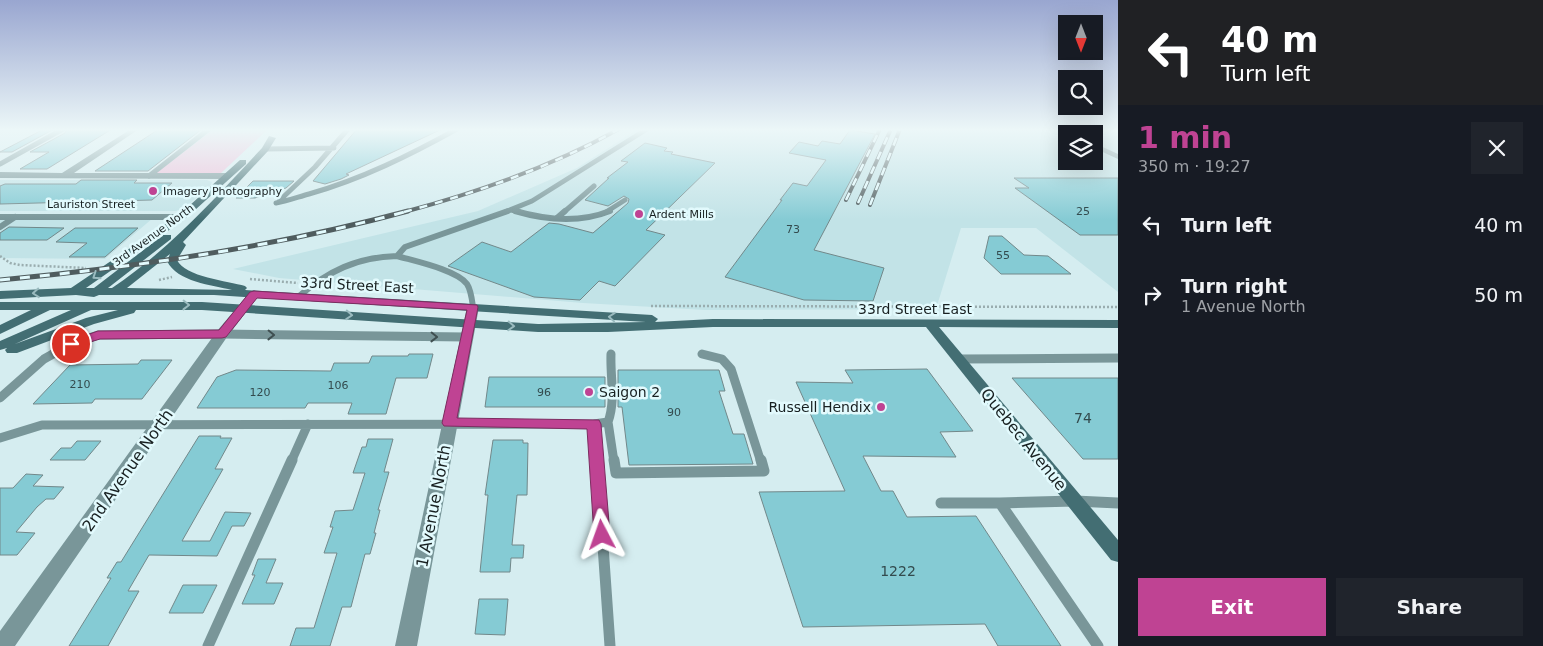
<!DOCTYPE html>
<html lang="en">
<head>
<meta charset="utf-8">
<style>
	body { margin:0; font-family:"DejaVu Sans",sans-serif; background:#20242c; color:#f1f3f6; height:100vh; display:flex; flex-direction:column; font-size:19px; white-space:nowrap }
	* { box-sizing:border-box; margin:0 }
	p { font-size:16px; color:#9ea1a6 }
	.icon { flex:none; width:28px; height:28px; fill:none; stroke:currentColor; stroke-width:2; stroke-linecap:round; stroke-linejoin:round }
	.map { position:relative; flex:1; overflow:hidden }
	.sheet { display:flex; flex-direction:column; background:#171b24; width:425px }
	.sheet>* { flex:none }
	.guide { background:#202124; color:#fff; overflow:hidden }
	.needle { width:32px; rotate:180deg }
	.controls { position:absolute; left:1058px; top:15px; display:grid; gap:10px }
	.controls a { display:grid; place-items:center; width:45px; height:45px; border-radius:0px; background:#171b24; box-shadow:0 5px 20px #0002; font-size:25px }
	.pin { position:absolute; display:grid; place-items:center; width:42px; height:42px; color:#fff; margin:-21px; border:2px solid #fff; border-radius:50%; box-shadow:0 1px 5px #0007 }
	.me { position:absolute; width:55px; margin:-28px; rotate:356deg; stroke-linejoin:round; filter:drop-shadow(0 0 4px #0008) }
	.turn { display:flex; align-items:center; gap:18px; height:105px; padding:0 20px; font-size:22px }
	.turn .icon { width:65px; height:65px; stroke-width:2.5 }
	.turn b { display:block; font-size:35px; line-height:42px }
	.round { display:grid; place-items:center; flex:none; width:52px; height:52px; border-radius:0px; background:#20242c }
	.head { display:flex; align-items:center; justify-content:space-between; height:85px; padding:0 20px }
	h1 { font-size:30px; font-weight:800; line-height:38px; color:#bf4393 }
	.primary-button { display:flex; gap:10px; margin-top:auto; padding:10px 20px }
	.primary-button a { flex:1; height:58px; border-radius:0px; background:#bf4393; color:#fff; font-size:20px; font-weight:800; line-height:58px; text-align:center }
	.primary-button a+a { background:#20242c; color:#f1f3f6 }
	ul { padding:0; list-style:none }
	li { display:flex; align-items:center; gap:15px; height:70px; padding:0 20px }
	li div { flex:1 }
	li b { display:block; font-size:19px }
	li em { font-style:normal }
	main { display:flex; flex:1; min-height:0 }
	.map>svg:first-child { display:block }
	.built { fill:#c2e3e7; fill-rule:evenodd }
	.green { fill:#efbed8 }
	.building { fill:#85cbd4; stroke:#72888a }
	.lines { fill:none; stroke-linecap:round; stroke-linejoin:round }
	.path { stroke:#9aadaf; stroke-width:2.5; stroke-dasharray:2 2; stroke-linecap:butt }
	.lane-far3 { stroke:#799699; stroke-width:5 }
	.lane-far2 { stroke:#799699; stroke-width:6 }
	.lane-far1 { stroke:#799699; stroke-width:9 }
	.lane { stroke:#799699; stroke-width:11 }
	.street { fill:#799699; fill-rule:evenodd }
	.secondary { fill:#436e73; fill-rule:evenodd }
	.rail-far1-casing { stroke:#4f5c5e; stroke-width:4 }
	.rail-casing { stroke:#4f5c5e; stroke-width:5 }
	.rail-far1 { stroke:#e2fafd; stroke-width:2.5; stroke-dasharray:8; stroke-linecap:butt }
	.rail { stroke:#e2fafd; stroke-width:3; stroke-dasharray:10; stroke-linecap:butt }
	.oneway { stroke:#9abbbf }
	.oneway2 { stroke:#3f4f51 }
	.route { fill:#bf4393; stroke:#7c2c60 }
	.poi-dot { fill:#bf4393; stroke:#e2fafd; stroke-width:2 }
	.labels { text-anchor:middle; stroke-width:5; stroke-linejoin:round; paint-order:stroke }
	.far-poi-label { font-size:11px; fill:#182021; stroke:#e2fafd; text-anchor:start }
	.far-street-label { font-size:11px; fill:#182021; stroke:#e2fafd }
	.number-label { font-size:11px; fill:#334b4e }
	.street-label { font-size:14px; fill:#182021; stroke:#e2fafd }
	.poi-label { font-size:14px; fill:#182021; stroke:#e2fafd; text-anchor:start }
	.near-number-label { font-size:14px; fill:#334b4e }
	.near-street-label { font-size:16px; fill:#182021; stroke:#e2fafd }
</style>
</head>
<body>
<main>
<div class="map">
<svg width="1118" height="646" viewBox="0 0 1118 646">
	<rect width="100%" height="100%" fill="#d5edf0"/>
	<path class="built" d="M638,129H1118V292L1036,228H961L936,309L705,310L583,303L279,278L233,269L478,211L577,168ZM1066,134H1094V161H1066Z
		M0,180H207L212,182L211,185L186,207L176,211H0Z
		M153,218L105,259L0,258V219Z"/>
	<path class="green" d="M214,129H268L220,174H155Z"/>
	<path class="building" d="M44,129H54L12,152H0Z
		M67,129H112L47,169H20L49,152H30L65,133Z
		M159,129H202L148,171H95Z
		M357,129H442L346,174L349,175L341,179L325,184L313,181Z
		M850,130L875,134L814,250L884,268L873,301L804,300L725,277L782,200H780L793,183L807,186L826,160L789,153L799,142L818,146L822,141L840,144Z
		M645,143L667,148L664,151L673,152L671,154L715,163L646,230L665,235L615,286L599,281L580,300L534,297L448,266L482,242L511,252L549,223L559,224L593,233L628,203L629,199L624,196L608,206L585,200L609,178H607L628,162L621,161Z
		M1014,178H1118V235H1080L1015,188H1029Z
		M81,180H137L134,183H172L152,200L0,204V186L5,184H76Z
		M253,181H294L286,188L255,198H236Z
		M9,227L64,228L47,240H0V233Z
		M75,228H138L105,257H69L87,243L56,242Z
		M989,236H1002L1024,255L1048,256L1071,274H1001L984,258Z
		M409,354H433L427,378H396L386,414H348L352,403H308L305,408H197L217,377L236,370L331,371L334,363H369L372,356H408Z
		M141,360H172L142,399H95L92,403L33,404L70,365L138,364Z
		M927,369L973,431L940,432L956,457L863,456L881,491H893L907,517L976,516L1061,646H998L985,624L803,627L759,492L845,491L796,382L853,383L845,370Z
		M618,370H719L725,391H719L733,434H744L753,464L629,465L622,407H618Z
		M489,377H605V407H485Z
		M1012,378H1118V459H1083Z
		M199,436H221L220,438H232L215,469H223L182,541H210L225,512L251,513L244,526H232L217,556L149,555L128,591H139L108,646H69L111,578H107L117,562H121Z
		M368,439H393L384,472H389L378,510H380L374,533H376L370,554H365L351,607H342L330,646H290L296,628H314L337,553H324L333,527H330L335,511L353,510L365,473H353L362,447H366Z
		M493,440H523V443H528L527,495H517L512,545H524L523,558H511L510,572H480L488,495H485Z
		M77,441H101L85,460H50L61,448H71Z
		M26,474L43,475L33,486L64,487L54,499H46L37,507L16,532L35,533L17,555H0V488H13Z
		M258,559H276L266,583H283L274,604H242L255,575H252Z
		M183,585H217L203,613H169Z
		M479,599H508L505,635L475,634Z"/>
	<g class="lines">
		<path class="path" d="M0,256L10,263L20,265L86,268
			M250,279L298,283
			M159,280L172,277
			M651,306L1118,307"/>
		<path class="lane-far3" d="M265,149L334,148
			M0,164L63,129
			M149,176L209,129
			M279,201L315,167L348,129
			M276,203C288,201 298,197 309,194C362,179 410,155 457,129
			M511,210L520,212
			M505,212L532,201L647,129
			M564,212L594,186
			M606,212L625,200"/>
		<path class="lane-far2" d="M515,211C546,220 580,223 610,211
			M557,218L565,211
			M0,227L15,217
			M298,297C328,271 357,257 397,256
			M473,307C472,300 471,290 467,284C457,270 414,261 397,256L405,247L508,211"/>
		<path class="lane-far1" d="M702,354L722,359L731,369L761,462
			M959,359L1118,358
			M0,398L44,359L69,345L98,335L222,334L466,337
			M608,422L614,462
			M594,424L597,462
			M0,438L42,425L594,424L608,422C616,400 610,377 611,354
			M291,462L308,424"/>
		<path class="lane" d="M597,460L610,646
			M614,460L616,473L764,471L761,460
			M941,503H1000
			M208,646L292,460
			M1098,646L1000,503L1075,501L1118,503"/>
		<path class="street" d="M131,129H139L74,173H228L232,176L228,179L0,178V172L62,173Z
			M1062,129H1070L1077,134H1068Z
			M1094,143L1118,154V159L1094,148Z
			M0,214H182L187,217L182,220H0Z
			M254,290L260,294L227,337L15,646H0V631L217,331L250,292Z
			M473,303L479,307L417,646H395L467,307Z"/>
		<path class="secondary" d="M269,136L276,138L268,151L183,242L186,245L177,260C185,277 228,281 245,286L247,288L245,290L652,315L658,319L655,322L713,319L1118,320V328L939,327L1118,540V562L1111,560L926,327H713L608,332H538L202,310H136L134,313L94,324L17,353H7L5,350L7,348L0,350V341L71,310H50L0,334V325L31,310H0V302H202L538,324L646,322L214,295H99L94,297L76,295L0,299V291L71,288L179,215L240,160H246V164L185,219L86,288H94L163,235H171V239L108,288H112C170,249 215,198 262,148ZM170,254L167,261C177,282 212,285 232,290L127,288ZM91,310H118L86,318L15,344Z"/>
		<g class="rail-far1-casing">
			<path id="rail-far1" d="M846,200L880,129
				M858,203L891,129
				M870,205L900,129
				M404,212C479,192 551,167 619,129"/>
		</g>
		<g class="rail-casing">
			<path id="rail" d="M0,280C138,267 275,247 408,211"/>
		</g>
		<use href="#rail-far1" class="rail-far1"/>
		<use href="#rail" class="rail"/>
	</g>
	<defs><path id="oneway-chevron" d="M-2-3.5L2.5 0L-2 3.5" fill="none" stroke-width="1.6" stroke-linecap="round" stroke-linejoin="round" transform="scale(1.25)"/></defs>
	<g class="oneway">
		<use href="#oneway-chevron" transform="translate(96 276) rotate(146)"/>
		<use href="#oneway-chevron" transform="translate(36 293) rotate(176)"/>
		<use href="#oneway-chevron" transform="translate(186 305) rotate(1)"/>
		<use href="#oneway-chevron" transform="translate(349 315) rotate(4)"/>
		<use href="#oneway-chevron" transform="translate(612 317) rotate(-176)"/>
		<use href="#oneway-chevron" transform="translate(511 326) rotate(3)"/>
	</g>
	<g class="oneway2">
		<use href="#oneway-chevron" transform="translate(271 335) rotate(1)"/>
		<use href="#oneway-chevron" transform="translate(434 337) rotate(1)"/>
	</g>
	<linearGradient id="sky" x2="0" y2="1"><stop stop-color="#99a6d0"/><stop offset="0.59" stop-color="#ecf7f8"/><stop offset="1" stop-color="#ecf7f8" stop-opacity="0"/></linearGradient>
	<rect width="1118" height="220" fill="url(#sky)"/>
	<path class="route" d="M254,291L477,305L478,307L457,418L599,420L601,424L610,535L608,540L602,542L596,540L594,535L587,429L444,426L442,423L467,310L257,298L226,337L222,338L100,339L71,348L65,344L67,342L98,331L219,330L250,292Z"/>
	<g class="poi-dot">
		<circle cx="153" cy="191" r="5"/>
		<circle cx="639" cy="214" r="5"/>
		<circle cx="589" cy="392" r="5"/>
		<circle cx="881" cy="407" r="5"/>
	</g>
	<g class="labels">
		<g class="far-poi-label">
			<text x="163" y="195">Imagery Photography</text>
			<text x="649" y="218">Ardent Mills</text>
		</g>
		<g class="far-street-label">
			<text x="91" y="208">Lauriston Street</text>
			<text transform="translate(153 235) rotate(-36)" y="4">3rd Avenue North</text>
		</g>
		<g class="number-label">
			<text x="1083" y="215">25</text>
			<text x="793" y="233">73</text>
			<text x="1003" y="259">55</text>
			<text x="80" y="388">210</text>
			<text x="338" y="389">106</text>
			<text x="260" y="396">120</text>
			<text x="544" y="396">96</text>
			<text x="674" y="416">90</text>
		</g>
		<g class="street-label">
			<text transform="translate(357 285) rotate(3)" y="5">33rd Street East</text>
			<text x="915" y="314">33rd Street East</text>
		</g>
		<g class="poi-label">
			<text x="599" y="397">Saigon 2</text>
			<text x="871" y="412" text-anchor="end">Russell Hendix</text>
		</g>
		<g class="near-number-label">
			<text x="1083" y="423">74</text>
			<text x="898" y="576">1222</text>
		</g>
		<g class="near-street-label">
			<text transform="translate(1024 439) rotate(51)" y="6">Quebec Avenue</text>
			<text transform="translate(127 470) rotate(-55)" y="6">2nd Avenue North</text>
			<text transform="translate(433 506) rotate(-79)" y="6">1 Avenue North</text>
		</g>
	</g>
</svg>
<div class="controls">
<a><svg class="needle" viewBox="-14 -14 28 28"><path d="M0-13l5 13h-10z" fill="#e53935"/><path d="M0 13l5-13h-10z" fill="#9ea1a6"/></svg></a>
<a><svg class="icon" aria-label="search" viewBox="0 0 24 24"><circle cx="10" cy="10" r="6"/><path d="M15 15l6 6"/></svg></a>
<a><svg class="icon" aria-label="layers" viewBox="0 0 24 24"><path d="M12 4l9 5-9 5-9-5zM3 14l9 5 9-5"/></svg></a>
</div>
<div class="pin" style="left:71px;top:344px;background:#d93025"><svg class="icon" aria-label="arrive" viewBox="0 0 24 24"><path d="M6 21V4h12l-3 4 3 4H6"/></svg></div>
<svg class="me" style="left:602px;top:535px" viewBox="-20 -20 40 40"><path d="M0-17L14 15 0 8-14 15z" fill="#bf4393" stroke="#fff" stroke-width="4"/></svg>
</div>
<section class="sheet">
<div class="guide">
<div class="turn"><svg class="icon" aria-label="left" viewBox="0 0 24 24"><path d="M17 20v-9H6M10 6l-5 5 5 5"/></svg><div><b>40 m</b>Turn left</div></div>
</div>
<div class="head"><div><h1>1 min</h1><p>350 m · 19:27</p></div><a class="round"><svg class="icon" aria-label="close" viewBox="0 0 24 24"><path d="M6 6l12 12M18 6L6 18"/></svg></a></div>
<ul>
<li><svg class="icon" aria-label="left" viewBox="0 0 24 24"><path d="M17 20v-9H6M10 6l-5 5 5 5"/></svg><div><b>Turn left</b></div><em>40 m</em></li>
<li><svg class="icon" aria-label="right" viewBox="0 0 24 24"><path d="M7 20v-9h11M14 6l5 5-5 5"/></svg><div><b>Turn right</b><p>1 Avenue North</p></div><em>50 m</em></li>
</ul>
<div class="primary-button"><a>Exit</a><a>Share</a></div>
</section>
</main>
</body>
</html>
